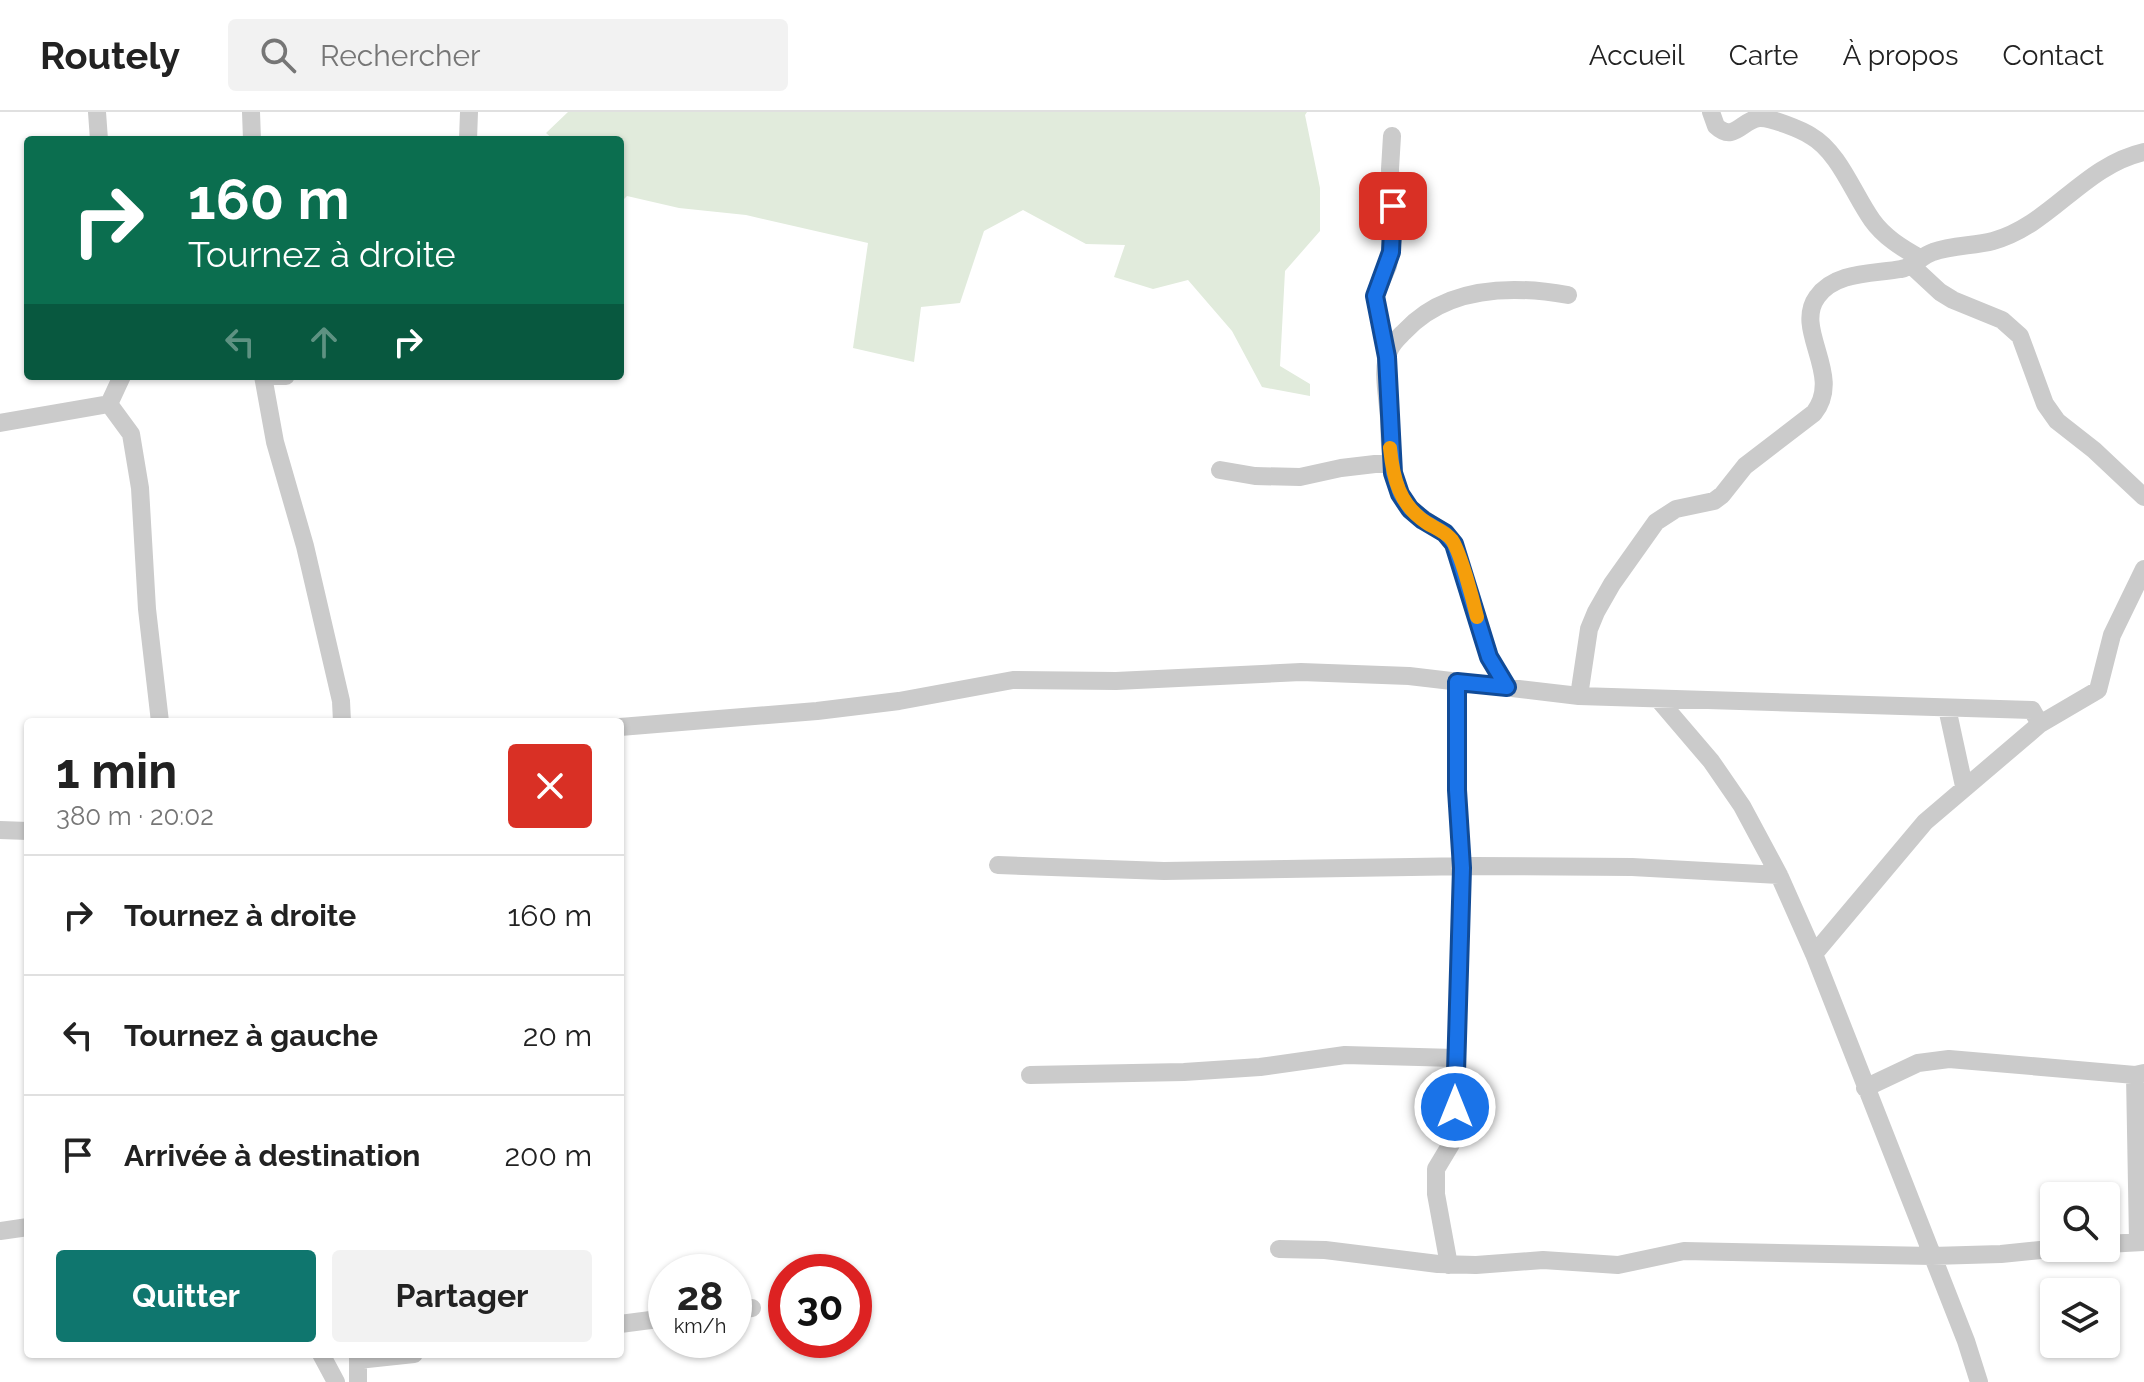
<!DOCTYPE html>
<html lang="fr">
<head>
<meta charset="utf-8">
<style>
	body { margin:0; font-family:Raleway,sans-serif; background:#f2f2f2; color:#222; height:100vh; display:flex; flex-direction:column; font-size:30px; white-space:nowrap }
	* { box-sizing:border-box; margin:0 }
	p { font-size:26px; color:#767676 }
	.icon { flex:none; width:44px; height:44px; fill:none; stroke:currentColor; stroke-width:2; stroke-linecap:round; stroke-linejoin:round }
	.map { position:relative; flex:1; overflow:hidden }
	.panel { position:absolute; left:24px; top:606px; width:600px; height:640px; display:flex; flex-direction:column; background:#fff; border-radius:8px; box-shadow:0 2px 6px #0004 }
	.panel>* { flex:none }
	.hud { position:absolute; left:24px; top:24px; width:600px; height:244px; border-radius:8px; box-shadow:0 2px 6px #0004; background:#0b6e4f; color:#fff; overflow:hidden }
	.fabs { position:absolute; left:2040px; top:1070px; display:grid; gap:16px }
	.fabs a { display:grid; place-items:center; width:80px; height:80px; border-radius:8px; background:#fff; box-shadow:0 2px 6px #0004; font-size:40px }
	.speed { position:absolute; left:648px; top:1142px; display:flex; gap:16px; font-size:40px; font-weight:700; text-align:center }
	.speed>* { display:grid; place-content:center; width:104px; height:104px; border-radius:50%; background:#fff; box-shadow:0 2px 6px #0004; line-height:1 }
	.speed small { font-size:20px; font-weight:400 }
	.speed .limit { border:12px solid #d22; background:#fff; color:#111 }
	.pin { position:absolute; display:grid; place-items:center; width:68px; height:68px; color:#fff; margin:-34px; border-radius:16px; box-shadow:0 4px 12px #0006 }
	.me { position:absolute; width:88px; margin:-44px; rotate:0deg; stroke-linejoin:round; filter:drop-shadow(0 0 6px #0008) }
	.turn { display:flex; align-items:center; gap:28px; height:168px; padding:0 32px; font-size:36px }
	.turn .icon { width:104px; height:104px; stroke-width:2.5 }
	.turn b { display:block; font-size:56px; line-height:68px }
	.lanes { display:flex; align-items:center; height:76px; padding:0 32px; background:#0003; justify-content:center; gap:40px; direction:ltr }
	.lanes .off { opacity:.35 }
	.round { display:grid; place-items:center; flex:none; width:84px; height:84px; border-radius:8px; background:#f2f2f2 }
	.headline { display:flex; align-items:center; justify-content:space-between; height:136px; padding:0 32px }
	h1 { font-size:48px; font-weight:700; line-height:60px }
	.primary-button { display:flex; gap:16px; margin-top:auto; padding:16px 32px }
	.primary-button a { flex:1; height:92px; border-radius:8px; background:#0f766e; color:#fff; font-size:32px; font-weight:700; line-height:92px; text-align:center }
	.primary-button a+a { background:#f2f2f2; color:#222 }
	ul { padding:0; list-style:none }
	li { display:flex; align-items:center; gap:24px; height:120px; padding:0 32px; border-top:2px solid #e0e0e0 }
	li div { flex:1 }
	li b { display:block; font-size:30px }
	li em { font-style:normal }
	header { display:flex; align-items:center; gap:48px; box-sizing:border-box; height:112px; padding:0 40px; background:#fff; border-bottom:2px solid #e0e0e0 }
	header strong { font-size:38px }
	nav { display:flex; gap:44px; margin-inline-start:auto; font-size:28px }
	.search { width:560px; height:72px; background:#f2f2f2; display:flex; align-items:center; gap:20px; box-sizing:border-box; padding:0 28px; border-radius:8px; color:#767676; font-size:30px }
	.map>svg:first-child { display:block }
	.green { fill:#e1ebdc }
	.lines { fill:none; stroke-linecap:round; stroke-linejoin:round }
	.street { stroke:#cbcbcb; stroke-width:18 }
	.route-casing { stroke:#114b97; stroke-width:20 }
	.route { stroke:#1a73e8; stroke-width:14 }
	.slow { stroke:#f59e0b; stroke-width:14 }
</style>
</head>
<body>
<header>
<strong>Routely</strong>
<div class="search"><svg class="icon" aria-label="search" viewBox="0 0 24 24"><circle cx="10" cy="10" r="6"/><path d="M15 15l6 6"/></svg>Rechercher</div>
<nav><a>Accueil</a><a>Carte</a><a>À propos</a><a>Contact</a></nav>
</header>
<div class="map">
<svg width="2144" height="1270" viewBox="0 0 2144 1270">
	<rect width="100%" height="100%" fill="#fff"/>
	<path class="green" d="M568,0H1307L1305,3L1320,76V119L1285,159L1280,254L1310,272V284L1262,275L1232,219L1188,168L1153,177L1114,165L1125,133L1086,132L1023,98L984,119L960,191L921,195L914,250L853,236L868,131L746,103L679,96L627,84L620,91V28H554L546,21Z"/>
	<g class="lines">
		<path class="street" d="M97,0L99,28
			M251,0L252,28
			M1711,0L1716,14C1734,31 1742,8 1759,6C1770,5 1802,18 1811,24C1839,40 1854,83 1872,108C1884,125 1902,136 1920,146
			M468,28L469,0
			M1912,154L1940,180L1953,188L2002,208L2020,224L2045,292L2057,309L2094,338L2144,385
			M1387,245L1375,184L1388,154L1393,126L1390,57L1392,24
			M122,264L109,292L131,322L140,376L147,497L160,610
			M263,264L275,330L305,434L341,589L342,610
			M263,264H286
			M0,311L109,292
			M1220,358L1255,364L1300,365L1341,356L1392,350
			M1507,575L1489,545L1454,432C1440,412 1413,407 1401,383C1389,359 1390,332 1389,306C1388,286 1381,258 1389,239C1392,231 1398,226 1404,220C1446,174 1511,173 1568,183
			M1579,584L1589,517L1596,500L1612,472L1656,410L1676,397L1714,389L1722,383L1745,354L1814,301C1844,263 1793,218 1817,185C1835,159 1874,162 1901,157C1914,155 1921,144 1933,140C1952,133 1974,134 1993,129C2051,113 2083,54 2144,40
			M1658,587L1711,649L1742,694L1779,763L1814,842L1966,1229L1979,1270
			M1947,596L1964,674
			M620,615L817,599L899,589L1013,568L1116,569L1301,560L1409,564L1579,584L2032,598L2040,612
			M0,718L28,719
			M998,753L1164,759L1473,754L1632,755L1779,763
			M1814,842L1925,710L2040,612L2098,578L2112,523L2144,457
			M1030,963L1184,960L1260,955L1345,943L1455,946
			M2135,963L2138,1129
			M1865,976L1918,951L1949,947L2135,963L2144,961
			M0,1119L28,1115
			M2106,1132L2144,1130
			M1279,1137L1325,1138L1438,1152L1476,1153L1543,1148L1618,1153L1684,1139L1932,1144L2001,1142L2060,1136
			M1449,1153L1436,1082V1057L1451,1032L1455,1013L1462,756L1457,678V570
			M734,1198L752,1196
			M620,1212L666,1206
			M321,1242L336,1270
			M358,1242V1270
			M358,1248L414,1242"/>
	</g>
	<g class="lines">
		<g class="route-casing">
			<path id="route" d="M1393,94L1391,140L1375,184L1387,245L1393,361L1400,382L1410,397L1423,408L1445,421L1454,432L1489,545L1507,575L1457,570V678L1462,756L1455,995"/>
		</g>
		<use href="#route" class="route"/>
		<path class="slow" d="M1390,336C1393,366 1399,393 1427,411C1435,416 1446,420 1452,428C1461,442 1473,488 1477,505"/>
	</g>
</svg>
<div class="fabs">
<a><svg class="icon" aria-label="search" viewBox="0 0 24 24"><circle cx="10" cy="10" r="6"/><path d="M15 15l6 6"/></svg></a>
<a><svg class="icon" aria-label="layers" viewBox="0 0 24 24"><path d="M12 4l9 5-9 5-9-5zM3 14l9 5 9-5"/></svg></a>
</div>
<div class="speed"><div>28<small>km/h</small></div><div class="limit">30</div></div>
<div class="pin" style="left:1393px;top:94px;background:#d93025"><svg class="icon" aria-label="arrive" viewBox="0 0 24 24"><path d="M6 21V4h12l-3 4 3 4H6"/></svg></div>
<svg class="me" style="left:1455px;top:995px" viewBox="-20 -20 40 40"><circle r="17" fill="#1a73e8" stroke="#fff" stroke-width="3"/><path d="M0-11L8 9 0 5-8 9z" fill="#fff"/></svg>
<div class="hud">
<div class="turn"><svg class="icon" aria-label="right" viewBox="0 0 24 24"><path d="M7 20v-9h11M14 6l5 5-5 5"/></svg><div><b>160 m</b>Tournez à droite</div></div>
<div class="lanes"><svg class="icon off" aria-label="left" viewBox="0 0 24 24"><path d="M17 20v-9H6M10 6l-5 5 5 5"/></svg><svg class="icon off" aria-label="ahead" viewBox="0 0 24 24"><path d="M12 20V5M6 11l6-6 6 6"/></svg><svg class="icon" aria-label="right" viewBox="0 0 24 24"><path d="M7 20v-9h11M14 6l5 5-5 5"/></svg></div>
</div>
<section class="panel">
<div class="headline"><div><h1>1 min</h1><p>380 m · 20:02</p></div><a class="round" style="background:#d93025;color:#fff"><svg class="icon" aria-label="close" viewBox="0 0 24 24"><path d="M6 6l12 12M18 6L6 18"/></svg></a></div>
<ul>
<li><svg class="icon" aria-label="right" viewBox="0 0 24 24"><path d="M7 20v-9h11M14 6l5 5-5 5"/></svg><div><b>Tournez à droite</b></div><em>160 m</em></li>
<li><svg class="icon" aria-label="left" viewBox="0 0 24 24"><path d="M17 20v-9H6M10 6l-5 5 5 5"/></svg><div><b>Tournez à gauche</b></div><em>20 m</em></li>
<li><svg class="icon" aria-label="arrive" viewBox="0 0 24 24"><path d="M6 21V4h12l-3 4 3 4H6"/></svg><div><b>Arrivée à destination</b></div><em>200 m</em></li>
</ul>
<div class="primary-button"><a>Quitter</a><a>Partager</a></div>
</section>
</div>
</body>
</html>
